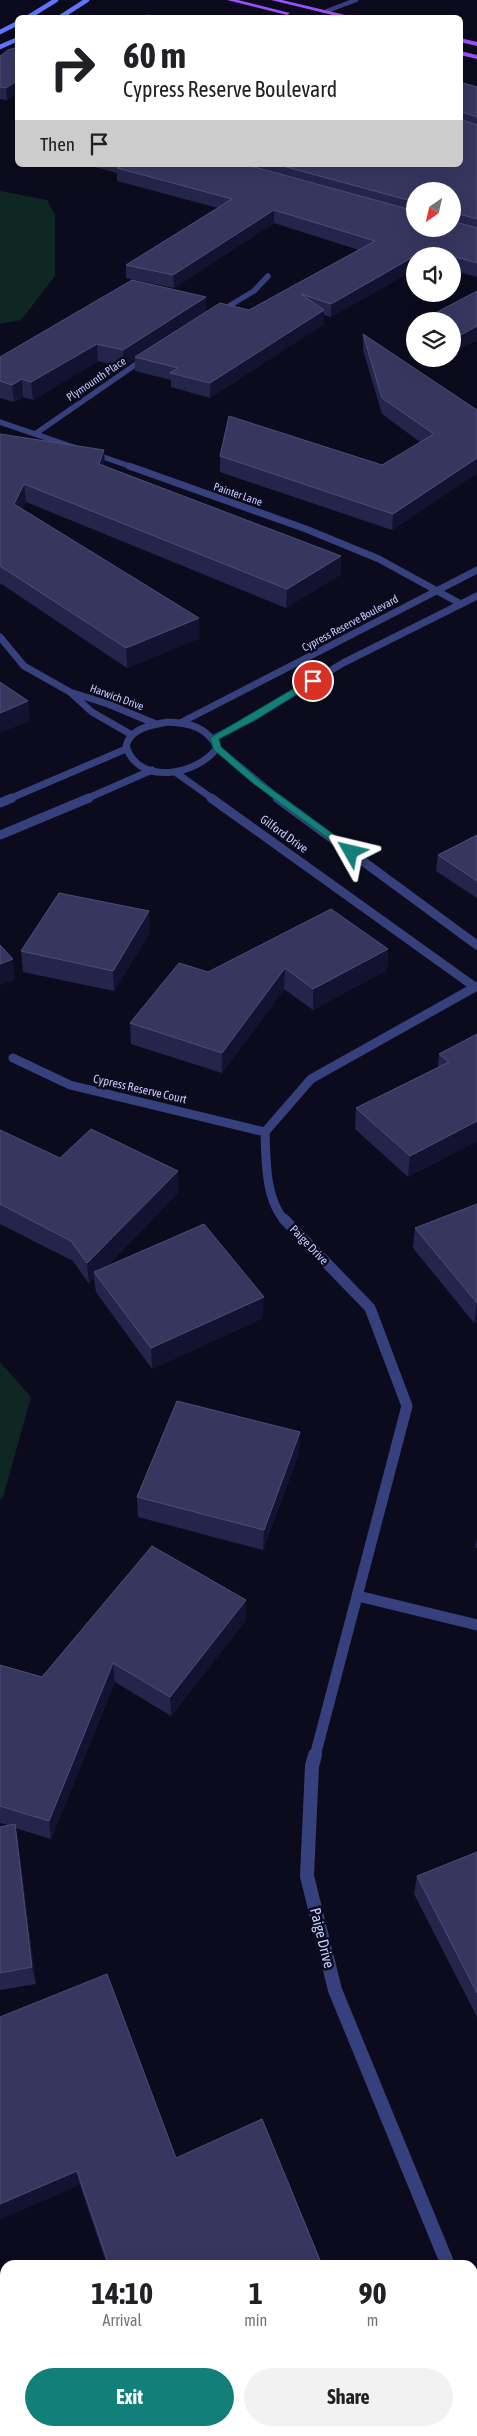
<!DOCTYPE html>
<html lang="en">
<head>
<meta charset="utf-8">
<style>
	body { margin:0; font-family:"Asap Condensed",sans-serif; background:#f2f2f2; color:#202124; height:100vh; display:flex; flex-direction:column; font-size:19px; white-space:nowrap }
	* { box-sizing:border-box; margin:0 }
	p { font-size:16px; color:#757577 }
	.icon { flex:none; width:28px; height:28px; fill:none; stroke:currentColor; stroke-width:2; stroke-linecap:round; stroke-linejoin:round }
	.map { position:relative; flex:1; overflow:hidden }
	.side { position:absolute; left:0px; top:2260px; width:478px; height:176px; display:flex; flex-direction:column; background:#fff; border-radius:15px 15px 0 0; box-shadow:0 5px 20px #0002 }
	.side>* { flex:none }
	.hud { position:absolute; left:15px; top:15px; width:448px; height:152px; border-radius:8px; box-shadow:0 5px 20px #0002; background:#fff; color:#202124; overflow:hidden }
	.needle { width:32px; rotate:214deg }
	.buttons { position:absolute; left:406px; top:182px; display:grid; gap:10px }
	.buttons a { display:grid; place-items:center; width:55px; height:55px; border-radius:50%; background:#fff; box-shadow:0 5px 20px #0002; font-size:25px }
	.pin { position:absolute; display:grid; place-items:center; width:42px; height:42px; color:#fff; margin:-21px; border:2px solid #fff; border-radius:50%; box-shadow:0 1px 5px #0007 }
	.me { position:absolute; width:55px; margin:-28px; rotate:307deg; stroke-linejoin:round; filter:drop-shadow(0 0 4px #0008) }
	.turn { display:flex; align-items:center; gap:18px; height:105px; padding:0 25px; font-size:22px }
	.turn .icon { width:65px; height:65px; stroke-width:2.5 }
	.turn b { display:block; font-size:35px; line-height:42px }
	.then { display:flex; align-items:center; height:48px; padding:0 25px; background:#0003; gap:10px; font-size:19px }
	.eta { display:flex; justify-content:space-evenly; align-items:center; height:85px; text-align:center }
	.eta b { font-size:30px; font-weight:700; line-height:35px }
	.button { display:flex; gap:10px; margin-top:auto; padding:10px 25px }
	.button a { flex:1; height:58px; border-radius:30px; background:#127f79; color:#fff; font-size:20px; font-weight:700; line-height:58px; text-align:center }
	.button a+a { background:#f2f2f2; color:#202124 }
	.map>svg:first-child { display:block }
	.green { fill:#0f2722 }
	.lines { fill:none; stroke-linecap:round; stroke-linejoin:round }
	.lane { stroke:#36407c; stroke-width:4.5 }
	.street-far4 { stroke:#36407c; stroke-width:5.5 }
	.street-far3 { stroke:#36407c; stroke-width:7 }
	.street-far2 { stroke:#36407c; stroke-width:9 }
	.street-far1 { stroke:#36407c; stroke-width:11 }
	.street { stroke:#36407c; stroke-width:14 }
	.secondary { stroke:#5f76ff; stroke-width:4.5 }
	.primary { fill:#9f4fff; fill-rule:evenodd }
	.wall { fill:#25254c; fill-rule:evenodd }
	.shaded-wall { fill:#131331 }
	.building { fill:#37365f; stroke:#4d4e78 }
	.route { fill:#127f79; stroke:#0c534f }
	.labels { text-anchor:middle; stroke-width:5; stroke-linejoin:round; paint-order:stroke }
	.far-street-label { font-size:11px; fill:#c7cbff; stroke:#0b0b1d }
	.street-label { font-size:12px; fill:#c7cbff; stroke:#0b0b1d }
	.near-street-label { font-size:15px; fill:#c7cbff; stroke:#0b0b1d }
</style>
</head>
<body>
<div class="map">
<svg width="477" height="2436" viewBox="0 0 477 2436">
	<rect width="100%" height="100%" fill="#0b0b1d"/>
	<path class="green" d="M0,191L47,200L55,215V276L21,320L0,324Z
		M0,1362L31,1397L3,1497L0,1499Z"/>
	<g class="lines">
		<path class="lane" d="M327,11L356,0"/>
		<path class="street-far4" d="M219,312L254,291L268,276
			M0,422L79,449
			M35,434L145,358
			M92,453L132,467"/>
		<path class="street-far3" d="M129,466L306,529L379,559L461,604
			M0,637L24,666L70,692L92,712L132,735
			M73,693L108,704L156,724
			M168,722C189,723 208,727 217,748C196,776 138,786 126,746C130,728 152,725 168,722Z
			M180,723L477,570
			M214,738L254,717L343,663L477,596
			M217,748L279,799
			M175,772L213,799
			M9,799L126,749
			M86,799L152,770"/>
		<path class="street-far2" d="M211,798L475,987
			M277,798L477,945
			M0,803L12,798
			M0,835L89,798
			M13,1058L70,1085L265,1132
			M285,1221C265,1199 266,1160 265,1132L311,1079L477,986"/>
		<path class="street-far1" d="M284,1219L370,1308L407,1406L315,1756
			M358,1596L477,1625"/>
		<path class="street" d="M315,1755L312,1766L307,1876L335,1990L448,2265
			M472,2325L477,2336"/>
		<path class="secondary" d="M27,18L56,0
			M59,18L87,0
			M0,32L18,23
			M0,47L18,39"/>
		<path class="primary" d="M227,0H238L290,13L287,15Z
			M271,0H282L358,18H345Z
			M460,38L477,42V46L460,42Z
			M460,51L477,55V59L460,55Z"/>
	</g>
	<path class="wall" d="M18,47V92L7,100L0,99V56Z
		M460,82L477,87V277L452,270V256H415V269L331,317L324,315V324L210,398L171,387V380L135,371V360L123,368L98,361L33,400L23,397L14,402L0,398V357L206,297V311L249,310L359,250L274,223L174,288L126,278V265L218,208L117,181V173L88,165H460ZM415,191H452V229H415Z
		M415,324V344L407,341L408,327Z
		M363,334L477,410V473L392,530L220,472V456L382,465L420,442L382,414L363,350Z
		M0,434L105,466L341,556L340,575L286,608L26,502L22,509L200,638L127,668L3,585L0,584Z
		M477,835V898L436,871L438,855Z
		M150,932L114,991L23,972L21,951Z
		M388,949L387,970L313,1010L284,989L222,1073L131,1044L130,1023L208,972Z
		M477,1034V1141L408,1177L355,1129L356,1108L438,1068L439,1054Z
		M0,1130L60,1158L179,1192L106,1267L263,1318L152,1369L96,1292L94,1278L89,1284L73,1261L0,1224Z
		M477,1204V1322L474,1323L413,1248L415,1228Z
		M299,1453L263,1550L138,1517L137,1497Z
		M477,1538V1548H475Z
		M246,1620L171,1716L115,1682L51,1839L15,1828L18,1842L36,1984L0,1990V1827L8,1825L0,1823V1665L42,1677Z
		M477,1852V2017L414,1894L417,1876Z
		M0,2017L176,2158L322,2265H107L80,2185Z
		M160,2431H380L382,2436H162Z"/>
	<path class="shaded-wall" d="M18,80V92L7,100L6,88Z
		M274,210V223L174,288L173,275Z
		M427,249V256H415Z
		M415,256V269L331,317V304Z
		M206,297V314L135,357V360L123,368V350Z
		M324,310V324L210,398V383Z
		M477,326V340L452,353V340Z
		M97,344L98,361L33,400L31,382Z
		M22,379L23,397L14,402L12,385Z
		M104,450L105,468L99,464Z
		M477,458V473L392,530L393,514Z
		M24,484L26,502L15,522L14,504Z
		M341,556L340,575L286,608L287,589Z
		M199,618L200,638L127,668L126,648Z
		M28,701L30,721L0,733V713Z
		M149,911L150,932L114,991L113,971Z
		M388,949L387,970L313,1010V989Z
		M13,959L15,980L0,985V964Z
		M285,968L284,989L222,1073V1053Z
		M477,1121V1141L408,1177L410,1156Z
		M178,1171L179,1192L97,1276L94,1272V1278L89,1284L87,1263Z
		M264,1297L263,1318L152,1369L151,1348Z
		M477,1302V1322L474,1323Z
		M300,1432L299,1453L263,1550L264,1530Z
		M246,1600V1620L171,1716L170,1697Z
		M113,1663L115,1682L51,1839L49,1821Z
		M15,1824L18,1842L36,1984L32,1967Z
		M77,2171L80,2185L0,2220V2204Z"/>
	<path class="building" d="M150,15L152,18H128Z
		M18,47V80L6,88L0,87V56L8,50Z
		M460,82L477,87V117L462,112L460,113Z
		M460,119L477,125V219L452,212V191H415V202L279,165H460Z
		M124,165H247L415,211V229H452V221L477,228V263L427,249L331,304L301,294L324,310L210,383L170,373L178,368L135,357L220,303L249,310L375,241L274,210L173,275L126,265L232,199L117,168Z
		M132,280L206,297L123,350L97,344L31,382L22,379L12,385L0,381V357Z
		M477,291V326L452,340V321H420Z
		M415,324V330L408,327Z
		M363,334L477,410V458L393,514L220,456L229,416L382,465L434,434L382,398Z
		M0,434L104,450L99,464L341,556L287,589L24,484L14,504L199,618L126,648L0,566Z
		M0,682L28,701L0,713Z
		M477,835V881L438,855Z
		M59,893L149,911L113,971L21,951Z
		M331,909L388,949L313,989L285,968L222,1053L130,1023L179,963L208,972Z
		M0,945L13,959L0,964Z
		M477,1034V1121L410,1156L356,1108L449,1062L439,1054Z
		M91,1129L178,1171L87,1263L71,1241L0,1204V1130L60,1158Z
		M477,1204V1303L415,1228Z
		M204,1224L264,1297L151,1348L94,1272Z
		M177,1401L300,1432L264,1530L137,1497Z
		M152,1546L246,1600L170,1697L113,1663L49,1821L0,1806V1665L42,1677Z
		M15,1824L32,1967L0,1973V1827Z
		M477,1852V1993L417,1876Z
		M107,1974L176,2158L262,2119L322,2265H109L77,2171L0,2204V2017Z
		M163,2431H380L382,2436H165Z"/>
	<path class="route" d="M310,679L318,681L257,719L219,739L221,747L260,781L355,850V854L351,855L254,784L214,750L210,738Z"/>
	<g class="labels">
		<g class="far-street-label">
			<text transform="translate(96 379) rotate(-34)" y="4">Plymounth Place</text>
			<text transform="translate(238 494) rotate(19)" y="4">Painter Lane</text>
			<text transform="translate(350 623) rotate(-28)" y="4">Cypress Reserve Boulevard</text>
			<text transform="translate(117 697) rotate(20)" y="4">Harwich Drive</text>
		</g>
		<g class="street-label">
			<text transform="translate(284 834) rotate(36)" y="4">Gilford Drive</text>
			<text transform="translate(140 1089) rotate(13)" y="4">Cypress Reserve Court</text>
			<text transform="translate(309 1245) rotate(46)" y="4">Paige Drive</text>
		</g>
		<g class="near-street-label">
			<text transform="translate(322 1938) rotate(76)" y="5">Paige Drive</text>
		</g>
	</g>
</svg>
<div class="buttons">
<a><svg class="needle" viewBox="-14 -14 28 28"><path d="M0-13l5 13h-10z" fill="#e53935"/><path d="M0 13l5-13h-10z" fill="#757577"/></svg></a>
<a><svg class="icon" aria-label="sound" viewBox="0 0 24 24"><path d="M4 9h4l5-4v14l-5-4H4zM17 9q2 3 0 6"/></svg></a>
<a><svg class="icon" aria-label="layers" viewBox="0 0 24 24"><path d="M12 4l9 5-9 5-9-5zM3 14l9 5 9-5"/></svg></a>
</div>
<div class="pin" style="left:313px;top:681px;background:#d93025"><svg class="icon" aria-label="arrive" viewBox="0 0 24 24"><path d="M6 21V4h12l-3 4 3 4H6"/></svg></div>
<svg class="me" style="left:351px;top:852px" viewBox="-20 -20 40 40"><path d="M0-17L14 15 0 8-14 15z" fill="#127f79" stroke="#fff" stroke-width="4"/></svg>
<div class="hud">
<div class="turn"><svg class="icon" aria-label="right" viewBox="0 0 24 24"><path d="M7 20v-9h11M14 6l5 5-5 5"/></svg><div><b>60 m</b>Cypress Reserve Boulevard</div></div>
<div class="then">Then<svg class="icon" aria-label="arrive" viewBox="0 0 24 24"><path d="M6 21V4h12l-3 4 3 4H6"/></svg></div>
</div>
<section class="side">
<div class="eta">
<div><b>14:10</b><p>Arrival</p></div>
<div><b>1</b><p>min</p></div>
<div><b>90</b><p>m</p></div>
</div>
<div class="button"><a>Exit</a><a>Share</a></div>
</section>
</div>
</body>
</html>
